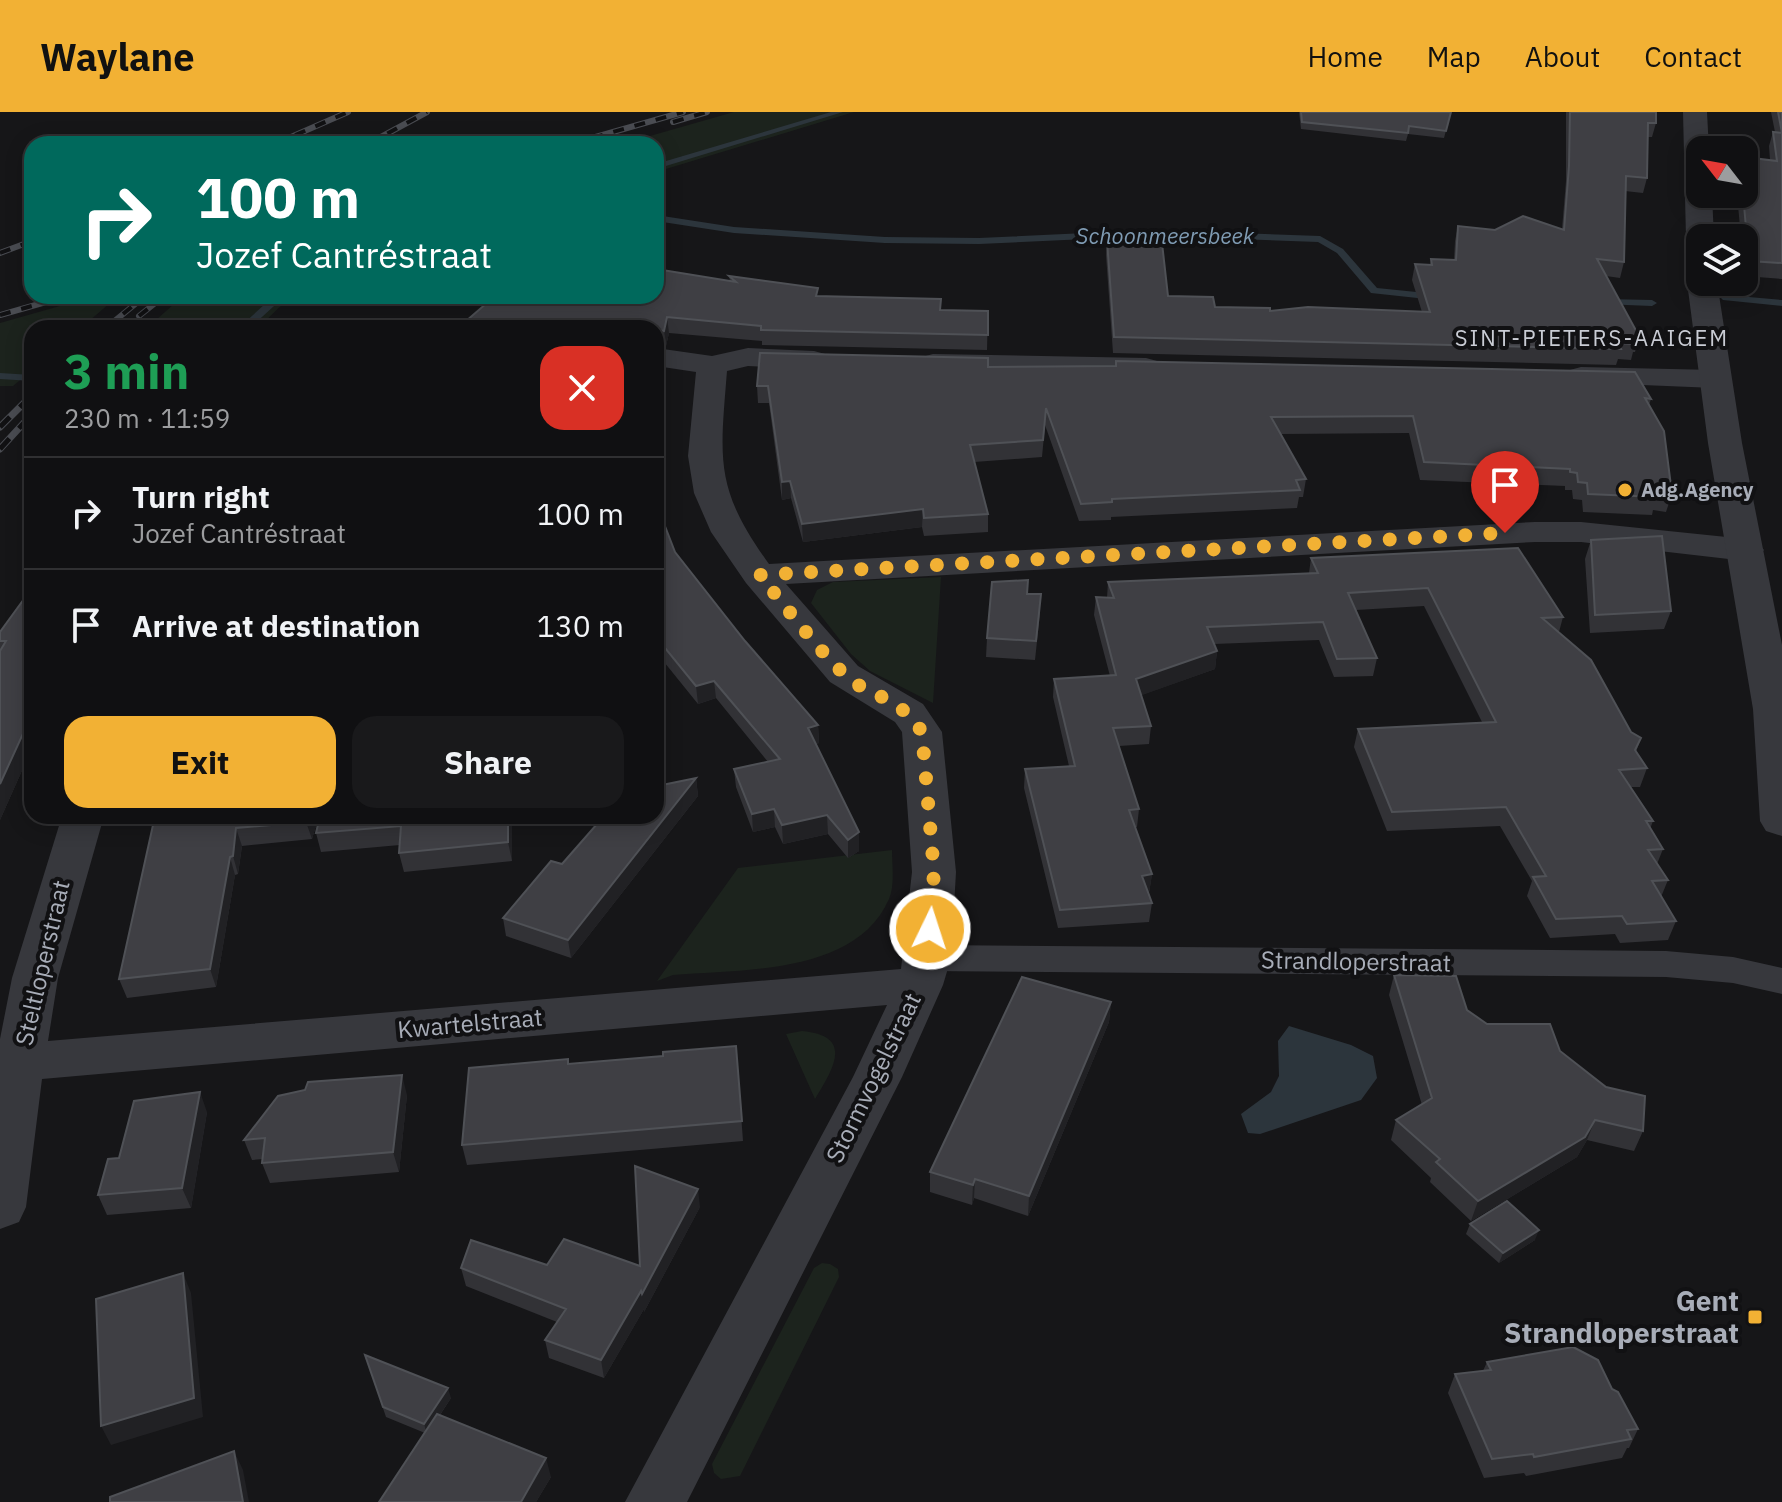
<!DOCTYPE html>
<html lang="en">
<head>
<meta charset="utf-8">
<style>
	body { margin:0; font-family:"IBM Plex Sans",sans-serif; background:#19191b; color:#f1f3f6; height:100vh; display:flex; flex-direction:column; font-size:30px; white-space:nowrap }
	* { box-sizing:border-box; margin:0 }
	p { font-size:26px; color:#9c9d9f }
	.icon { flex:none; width:44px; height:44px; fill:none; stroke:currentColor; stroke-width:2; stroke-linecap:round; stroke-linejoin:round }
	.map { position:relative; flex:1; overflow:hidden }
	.sheet { position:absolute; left:24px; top:208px; width:640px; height:504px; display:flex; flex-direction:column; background:#101012; border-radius:24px; box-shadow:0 4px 20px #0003,0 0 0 2px #303032 }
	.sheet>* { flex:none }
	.banner { position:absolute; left:24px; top:24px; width:640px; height:168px; border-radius:24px; box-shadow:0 4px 20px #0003,0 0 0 2px #303032; background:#00695c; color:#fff; overflow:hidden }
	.needle { width:52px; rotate:301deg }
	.controls { position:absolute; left:1686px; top:24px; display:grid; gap:16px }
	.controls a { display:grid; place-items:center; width:72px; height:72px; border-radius:16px; background:#101012; box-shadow:0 4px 20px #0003,0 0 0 2px #303032; font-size:40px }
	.pin { position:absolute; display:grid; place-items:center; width:68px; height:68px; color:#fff; margin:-82px -34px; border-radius:50% 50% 50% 0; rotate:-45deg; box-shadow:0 0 8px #0007 }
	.pin .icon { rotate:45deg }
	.me { position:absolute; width:88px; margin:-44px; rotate:4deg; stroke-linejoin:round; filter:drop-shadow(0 0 6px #0008) }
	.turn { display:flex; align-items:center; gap:28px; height:168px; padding:0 40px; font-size:36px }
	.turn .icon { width:104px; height:104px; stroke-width:2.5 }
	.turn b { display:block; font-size:56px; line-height:68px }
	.round { display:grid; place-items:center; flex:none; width:84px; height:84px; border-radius:24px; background:#19191b }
	.summary { display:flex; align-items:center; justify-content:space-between; height:136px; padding:0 40px }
	h1 { font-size:48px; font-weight:800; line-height:60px; color:#1e9e55 }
	.cta { display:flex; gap:16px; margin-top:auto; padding:16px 40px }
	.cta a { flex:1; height:92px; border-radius:24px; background:#f2b134; color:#111; font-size:32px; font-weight:800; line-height:92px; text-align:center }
	.cta a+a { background:#19191b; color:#f1f3f6 }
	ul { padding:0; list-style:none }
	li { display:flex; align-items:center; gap:24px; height:112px; padding:0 40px; border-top:2px solid #303032 }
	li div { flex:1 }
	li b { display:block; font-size:30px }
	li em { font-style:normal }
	header { display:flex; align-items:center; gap:48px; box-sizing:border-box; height:112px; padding:0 40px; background:#f2b134; color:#111 }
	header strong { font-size:38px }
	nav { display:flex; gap:44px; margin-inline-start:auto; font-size:28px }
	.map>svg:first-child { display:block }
	.green { fill:#1c231d }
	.water { fill:#2c353c }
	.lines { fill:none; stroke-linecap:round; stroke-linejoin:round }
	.stream { fill:#2c353c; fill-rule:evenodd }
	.pedestrian { fill:#37383d; fill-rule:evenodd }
	.minor { fill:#37383d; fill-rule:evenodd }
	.tertiary { fill:#37383d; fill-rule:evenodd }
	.rail-far1-casing { stroke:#4a4c52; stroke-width:6 }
	.rail-casing { stroke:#4a4c52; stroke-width:7 }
	.rail-far1 { stroke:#111113; stroke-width:4; stroke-dasharray:11; stroke-linecap:butt }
	.rail { stroke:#111113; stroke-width:5; stroke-dasharray:14; stroke-linecap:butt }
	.wall { fill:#323236 }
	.shaded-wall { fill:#212124 }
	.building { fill:#3f3f44; stroke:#4f5156; stroke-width:2 }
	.route { stroke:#f2b134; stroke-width:14; stroke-dasharray:0 25.2 }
	.poi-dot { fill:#f2b134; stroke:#111113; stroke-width:3 }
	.labels { text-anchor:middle; stroke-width:8; stroke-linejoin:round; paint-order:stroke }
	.far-poi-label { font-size:20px; font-weight:bold; fill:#a8adb8; stroke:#111113; text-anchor:start }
	.far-water-label { font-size:22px; font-style:italic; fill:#7f9bb3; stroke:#111113 }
	.far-neighbourhood-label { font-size:22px; letter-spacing:2px; fill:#c9ccd4; stroke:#111113 }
	.street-label { font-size:24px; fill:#a8adb8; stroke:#111113 }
	.near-poi-label { font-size:28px; font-weight:bold; fill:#a8adb8; stroke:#111113; text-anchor:end }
</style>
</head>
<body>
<header>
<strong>Waylane</strong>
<nav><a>Home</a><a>Map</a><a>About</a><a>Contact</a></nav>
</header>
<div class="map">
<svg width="1782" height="1390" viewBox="0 0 1782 1390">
	<rect width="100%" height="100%" fill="#161618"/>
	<path class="green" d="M734,0H854L656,60V32H622Z
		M95,184H118L81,216H32V258L13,274H0V211Z
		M183,184H291L258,216H147Z
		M941,465L933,591L870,559L851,542L811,491L817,478L833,470Z
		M892,738C892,753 895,773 889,787C856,863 742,857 673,863L657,869L738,756Z
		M802,919C855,924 833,957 815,987L786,922Z
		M822,1151L830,1152L838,1157L839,1165L740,1364L721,1367L714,1361L712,1352L814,1156Z"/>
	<path class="water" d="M1289,914L1351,933L1373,944L1377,966L1361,988L1260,1022L1248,1021L1241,1002L1271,980L1279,964L1278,929Z"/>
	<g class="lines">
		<path class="stream" d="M831,0H843L656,57V52Z
			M656,103L734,115L885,125L979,126L1151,118L1320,124L1343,137L1377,176L1436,182L1441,185L1436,188L1371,181L1337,141L1318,130L1151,124L979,132L885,131L734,121L656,109Z
			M1726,183L1782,188V194L1723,188L1721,186Z
			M264,184H274V194L250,216H239L266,191Z
			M1604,187L1652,188L1657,191L1652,194L1601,192V188Z
			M0,261L32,263V269L0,267Z"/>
		<path class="pedestrian" d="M928,833L1666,839L1733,845L1782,856V882L1733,871L1666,865L928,859L916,855L910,846L916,837Z"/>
		<path class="minor" d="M656,236L712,244L748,236L814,239L825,242L829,248L825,254L814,257L748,254L727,259C720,348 714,376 769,452L1535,410H1581L1746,427L1758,431L1764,438L1758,445L1746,449L1581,430H1535L786,472L858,554L923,592L942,620L956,760L951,846L943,873L902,965L687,1390H625L853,965L887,893L42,967L26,1095L19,1110L0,1117V927L12,866L62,704H104L58,866L48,929L901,857L912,760L902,620L895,610L830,570L746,471L711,420L694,381L688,344L696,260L656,254Z
			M933,242L1146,246L1157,249L1161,255L1157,261L1146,264L922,257L918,251L922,245Z
			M1581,255L1715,258L1726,261L1730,267L1726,273L1715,276L1570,270L1566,264L1570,258Z"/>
		<path class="tertiary" d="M1683,0H1707L1709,38H1700V82H1712L1714,126H1700V134L1690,132L1686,126Z
			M1700,162V170H1717L1742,331L1782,533V724L1766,719L1760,709L1753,597L1708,331L1687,170L1692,164Z"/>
		<g class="rail-far1-casing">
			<path id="rail-far1" d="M673,10L707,0
				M275,32L348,0
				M368,32L427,0
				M571,32L683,0
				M0,141L32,129
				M0,203L67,184
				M139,204L164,184
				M106,216L145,184"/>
		</g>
		<g class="rail-casing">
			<path id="rail" d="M0,315L32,283
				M0,337L32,302"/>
		</g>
		<use href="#rail-far1" class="rail-far1"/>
		<use href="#rail" class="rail"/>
	</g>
	<path class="wall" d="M1299,0H1451L1444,26L1408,22L1406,29L1301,17Z
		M1566,0H1656V11L1652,25H1648L1647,66L1643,81L1625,79L1624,150L1620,166L1606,164L1639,224L1635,240H1633L1631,248L1618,247L1616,253L1113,241L1106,143L1107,128L1168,184L1215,195L1270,199L1422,200L1412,168L1415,152L1430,153L1431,147L1454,148L1455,129L1458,114L1495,118L1562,117L1566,69Z
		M1771,0H1782V167L1744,164V126H1741L1737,82H1744L1770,48L1769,34L1773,20H1775Z
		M729,164L818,184L941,198L988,199L987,238L762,233V229L669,221L666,234L656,233V216L484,186L483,184H656L730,169Z
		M1116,249L1651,287L1649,293L1672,382L1666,400L1653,398L1652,403L1583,400L1582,388L1573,387L1572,378H1565V374L1420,368L1409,321L1281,322L1306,367L1303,385H1299L1297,396L1111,405V408L1079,409L1045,313L1042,345L974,350L988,402V420L924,424L922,415L803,430L791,386L782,388L769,291H758L757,274L988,255L1115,254Z
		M656,391L675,440L745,529L818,613L819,631L816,632L859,739L848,746L828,722L783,732L775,715L753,720L736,675L734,657L768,650L716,586L698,592L656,540Z
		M1591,428L1671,499L1664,517L1590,521L1585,447Z
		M1311,446L1563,505L1559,520L1631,620L1641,626L1636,640L1647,656L1640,675H1630L1653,709L1650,717L1663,737L1657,752L1668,768L1661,785L1676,809L1668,828L1620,831L1615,822L1550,826L1527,784L1532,769L1500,714L1387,719L1354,635L1358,617L1482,610L1424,494L1356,498L1377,546L1373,564L1334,565L1319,528L1214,532L1217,539L1215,557L1141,583L1151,614L1149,632L1119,634L1139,697L1137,715H1135L1152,762L1149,781H1148L1152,791L1149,810L1058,816L1024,676L1025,657L1069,654L1053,585L1054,567L1110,564L1094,503L1096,485L1107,486L1108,470L1309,461Z
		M1028,468V482L1040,501L1035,548L986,545L987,526Z
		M32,476V636L0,708V520Z
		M696,666L698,684L571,846L506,824L503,806L562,752L662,673Z
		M155,704H319L312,727L242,734L238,762L235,763L216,875L127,886L119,867Z
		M320,704H512V749L404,760L399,741L400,733L321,740L316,721Z
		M1394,863L1467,898L1487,912L1560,939L1643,1019L1634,1039L1587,1028L1577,1045L1471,1109L1430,1070L1431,1066L1391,1028L1396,1008L1422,993L1389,883Z
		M1111,890L1109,910L1028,1104L974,1086L972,1093L930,1080V1060Z
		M736,934L743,1029L467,1053L462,1033L569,952L663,944Z
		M407,983L399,1060L270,1071L262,1051L263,1047L252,1048L244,1028Z
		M207,1000L191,1096L107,1103L98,1083L119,1046Z
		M700,1095L644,1200V1197L604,1266L549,1246L545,1228L557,1210L466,1174L461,1156L547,1153L640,1154Z
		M1470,1112L1535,1128L1499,1151L1466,1122Z
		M365,1243L451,1286L440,1303L551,1365L536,1390H379L425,1321L386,1305Z
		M1487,1250L1612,1277L1638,1317L1629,1336H1627L1622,1346L1526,1364L1524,1361L1484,1366L1448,1281L1455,1262L1483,1259Z"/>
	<path class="shaded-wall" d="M667,205L669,221L666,234L664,219Z
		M659,242L661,258L656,282V258Z
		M790,369L791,386L782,388V370Z
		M923,397L922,415L803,430L802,412Z
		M1217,539L1215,557L1134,586L1136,567Z
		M714,569L716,586L698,592L696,574Z
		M32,602V636L0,708V672Z
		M818,613L819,631L809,634L808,616Z
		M696,666L698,684L571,846L568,828Z
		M774,697L775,715L753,720L752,702Z
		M827,703L828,722L783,732L782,713Z
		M308,704H319L312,727L306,710Z
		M508,704H512V749L508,730Z
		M236,716L242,734L238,762L233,744Z
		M859,720V739L848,746V728Z
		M230,745L235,763L216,875L210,857Z
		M1152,762L1149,781L1140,782L1142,764Z
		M1111,890L1109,910L1028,1104L1029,1084Z
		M402,963L407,983L399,1060L393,1040Z
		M200,980L207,1000L191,1096L182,1076Z
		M1595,1008L1587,1028L1577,1045L1471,1109L1478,1089Z
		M975,1067L974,1086L972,1093L973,1073Z
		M698,1077L700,1095L644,1200V1197L604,1266L601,1248Z
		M1539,1118L1535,1128L1499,1151L1503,1141Z
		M183,1161L191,1181L203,1305L111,1333L101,1314Z
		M448,1276L451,1286L427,1322L424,1312Z
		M234,1339L243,1358L249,1390H243Z
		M546,1346L551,1365L536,1390H521Z"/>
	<path class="building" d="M1301,0H1451L1446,19L1409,14L1408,21L1302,10Z
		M1570,0H1656V11H1648L1647,66L1626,64L1624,150L1597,147L1639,224H1631L1635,232L1618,231L1621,237L1114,225L1107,128L1162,131L1168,184L1213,185L1215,195L1270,196V199L1308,195L1430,200L1415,152L1432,153L1431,147L1456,148L1458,114L1495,118L1523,104L1564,118L1569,54Z
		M1778,0H1782V151L1749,149L1743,82H1744V45L1777,49L1773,20L1782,21Z
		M656,157L736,170L729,164L818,176L816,184L941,187L940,198L988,199V223L761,218V214L667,205L664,219L656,217V216H458L495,184H656Z
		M656,240L659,242L656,258Z
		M760,241L988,246V255L1116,254V249L1635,260L1651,287L1645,286L1664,319L1672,382L1657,381V385L1588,382L1587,371L1578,370L1577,361L1570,360V357L1424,350L1413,304L1271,305L1306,367L1296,368L1300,378L1112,387V390L1081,392L1046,296L1043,328L970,333L988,402L924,406L923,397L802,412L790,369L782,370L768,274H757Z
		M656,391L675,440L745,529L818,613L808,616L859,720L848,728L827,703L782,713L774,697L752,702L734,657L780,647L714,569L696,574L656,525Z
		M1662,424L1671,499L1595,503L1591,428Z
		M1518,436L1563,505L1542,506L1591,548L1631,620L1641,626L1635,638L1647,656L1619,658L1653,709H1646L1663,737L1648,738L1668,768L1652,769L1676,809L1627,812L1622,804L1556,807L1533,765L1546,764L1506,695L1392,700L1358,617L1496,610L1428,476L1348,481L1377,546L1337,547L1323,510L1207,515L1217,539L1136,567L1151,614L1113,616L1139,697L1129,698L1152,762L1142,764L1152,791L1060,798L1025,657L1075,654L1054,567L1116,563L1096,485L1114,486L1108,470L1318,461L1311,446Z
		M1028,468L1027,482H1041L1036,529L987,526L992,470Z
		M32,476V602L0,672V539L6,529H0V520Z
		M656,632L662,673L696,666L568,828L503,806L551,749L562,752L604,704H656Z
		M155,704H308L306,710L236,716L233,744L230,745L210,857L119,867Z
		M320,704H508V730L399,741L401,714L316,721Z
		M1394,863L1456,864L1467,898L1487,912H1550L1560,939L1606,975L1645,984L1643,1019L1595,1008L1585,1025L1478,1089L1436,1050L1440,1047L1396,1008L1432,986Z
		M1022,865L1111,890L1029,1084L975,1067L973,1073L930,1060Z
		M736,934L742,1009L462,1033L469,956L568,947V952L663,944V940Z
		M402,963L393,1040L262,1051L265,1026L244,1028L278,984L305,978L308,970Z
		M200,980L182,1076L98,1083L108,1047L119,1046L134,989Z
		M635,1054L698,1077L642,1182L641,1179L601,1248L545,1228L566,1197L461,1156L471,1128L547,1153L564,1127L640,1154Z
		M1507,1089L1539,1118L1503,1141L1470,1112Z
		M183,1161L194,1286L101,1314L96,1187Z
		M1573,1235L1598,1248L1612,1277L1618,1280L1638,1317L1627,1318L1631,1327L1534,1345L1533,1342L1492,1347L1455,1262L1491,1258L1487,1250Z
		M365,1243L448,1276L424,1312L383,1295Z
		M437,1302L546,1346L521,1390H379Z
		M234,1339L243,1390H110V1385Z"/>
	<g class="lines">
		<path class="route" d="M930,817L934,760L922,620C895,580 872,588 844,562C813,532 787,495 759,463L1505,421"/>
	</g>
	<g class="poi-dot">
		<circle cx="1625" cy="378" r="8"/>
		<rect x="1747" y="1197" width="16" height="16" rx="4"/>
	</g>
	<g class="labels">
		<g class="far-poi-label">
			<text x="1641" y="385">Adg.Agency</text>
		</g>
		<g class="far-water-label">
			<text x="1165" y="132">Schoonmeersbeek</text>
		</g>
		<g class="far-neighbourhood-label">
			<text x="1592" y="234">SINT-PIETERS-AAIGEM</text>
		</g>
		<g class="street-label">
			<text transform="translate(1356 850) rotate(1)" y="8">Strandloperstraat</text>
			<text transform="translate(43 851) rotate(-77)" y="8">Steltloperstraat</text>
			<text transform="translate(470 912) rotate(-5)" y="8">Kwartelstraat</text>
			<text transform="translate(874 966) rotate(-64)" y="8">Stormvogelstraat</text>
		</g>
		<g class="near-poi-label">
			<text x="1739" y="1199">Gent<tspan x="1739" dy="32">Strandloperstraat</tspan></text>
		</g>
	</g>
</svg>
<div class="controls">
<a><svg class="needle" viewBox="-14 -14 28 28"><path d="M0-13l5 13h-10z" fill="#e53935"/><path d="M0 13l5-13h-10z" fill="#9c9d9f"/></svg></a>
<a><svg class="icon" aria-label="layers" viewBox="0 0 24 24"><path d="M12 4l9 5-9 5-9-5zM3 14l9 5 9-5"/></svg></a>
</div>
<div class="pin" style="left:1505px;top:421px;background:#d93025"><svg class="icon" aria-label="arrive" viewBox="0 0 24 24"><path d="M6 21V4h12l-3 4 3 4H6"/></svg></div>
<svg class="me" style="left:930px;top:817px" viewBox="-20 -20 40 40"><circle r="17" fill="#f2b134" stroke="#fff" stroke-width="3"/><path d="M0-11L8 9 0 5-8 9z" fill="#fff"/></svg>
<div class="banner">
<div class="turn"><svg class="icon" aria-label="right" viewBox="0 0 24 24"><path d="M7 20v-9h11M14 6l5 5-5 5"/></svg><div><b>100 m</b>Jozef Cantréstraat</div></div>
</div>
<section class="sheet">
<div class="summary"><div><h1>3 min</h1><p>230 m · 11:59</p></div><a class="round" style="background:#d93025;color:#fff"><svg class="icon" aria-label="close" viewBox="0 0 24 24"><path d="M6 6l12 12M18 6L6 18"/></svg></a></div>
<ul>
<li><svg class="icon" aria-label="right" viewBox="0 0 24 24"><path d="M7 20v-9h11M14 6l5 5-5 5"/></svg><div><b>Turn right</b><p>Jozef Cantréstraat</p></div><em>100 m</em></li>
<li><svg class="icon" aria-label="arrive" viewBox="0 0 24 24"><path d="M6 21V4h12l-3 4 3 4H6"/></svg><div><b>Arrive at destination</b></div><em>130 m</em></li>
</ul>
<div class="cta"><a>Exit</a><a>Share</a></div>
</section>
</div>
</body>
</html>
